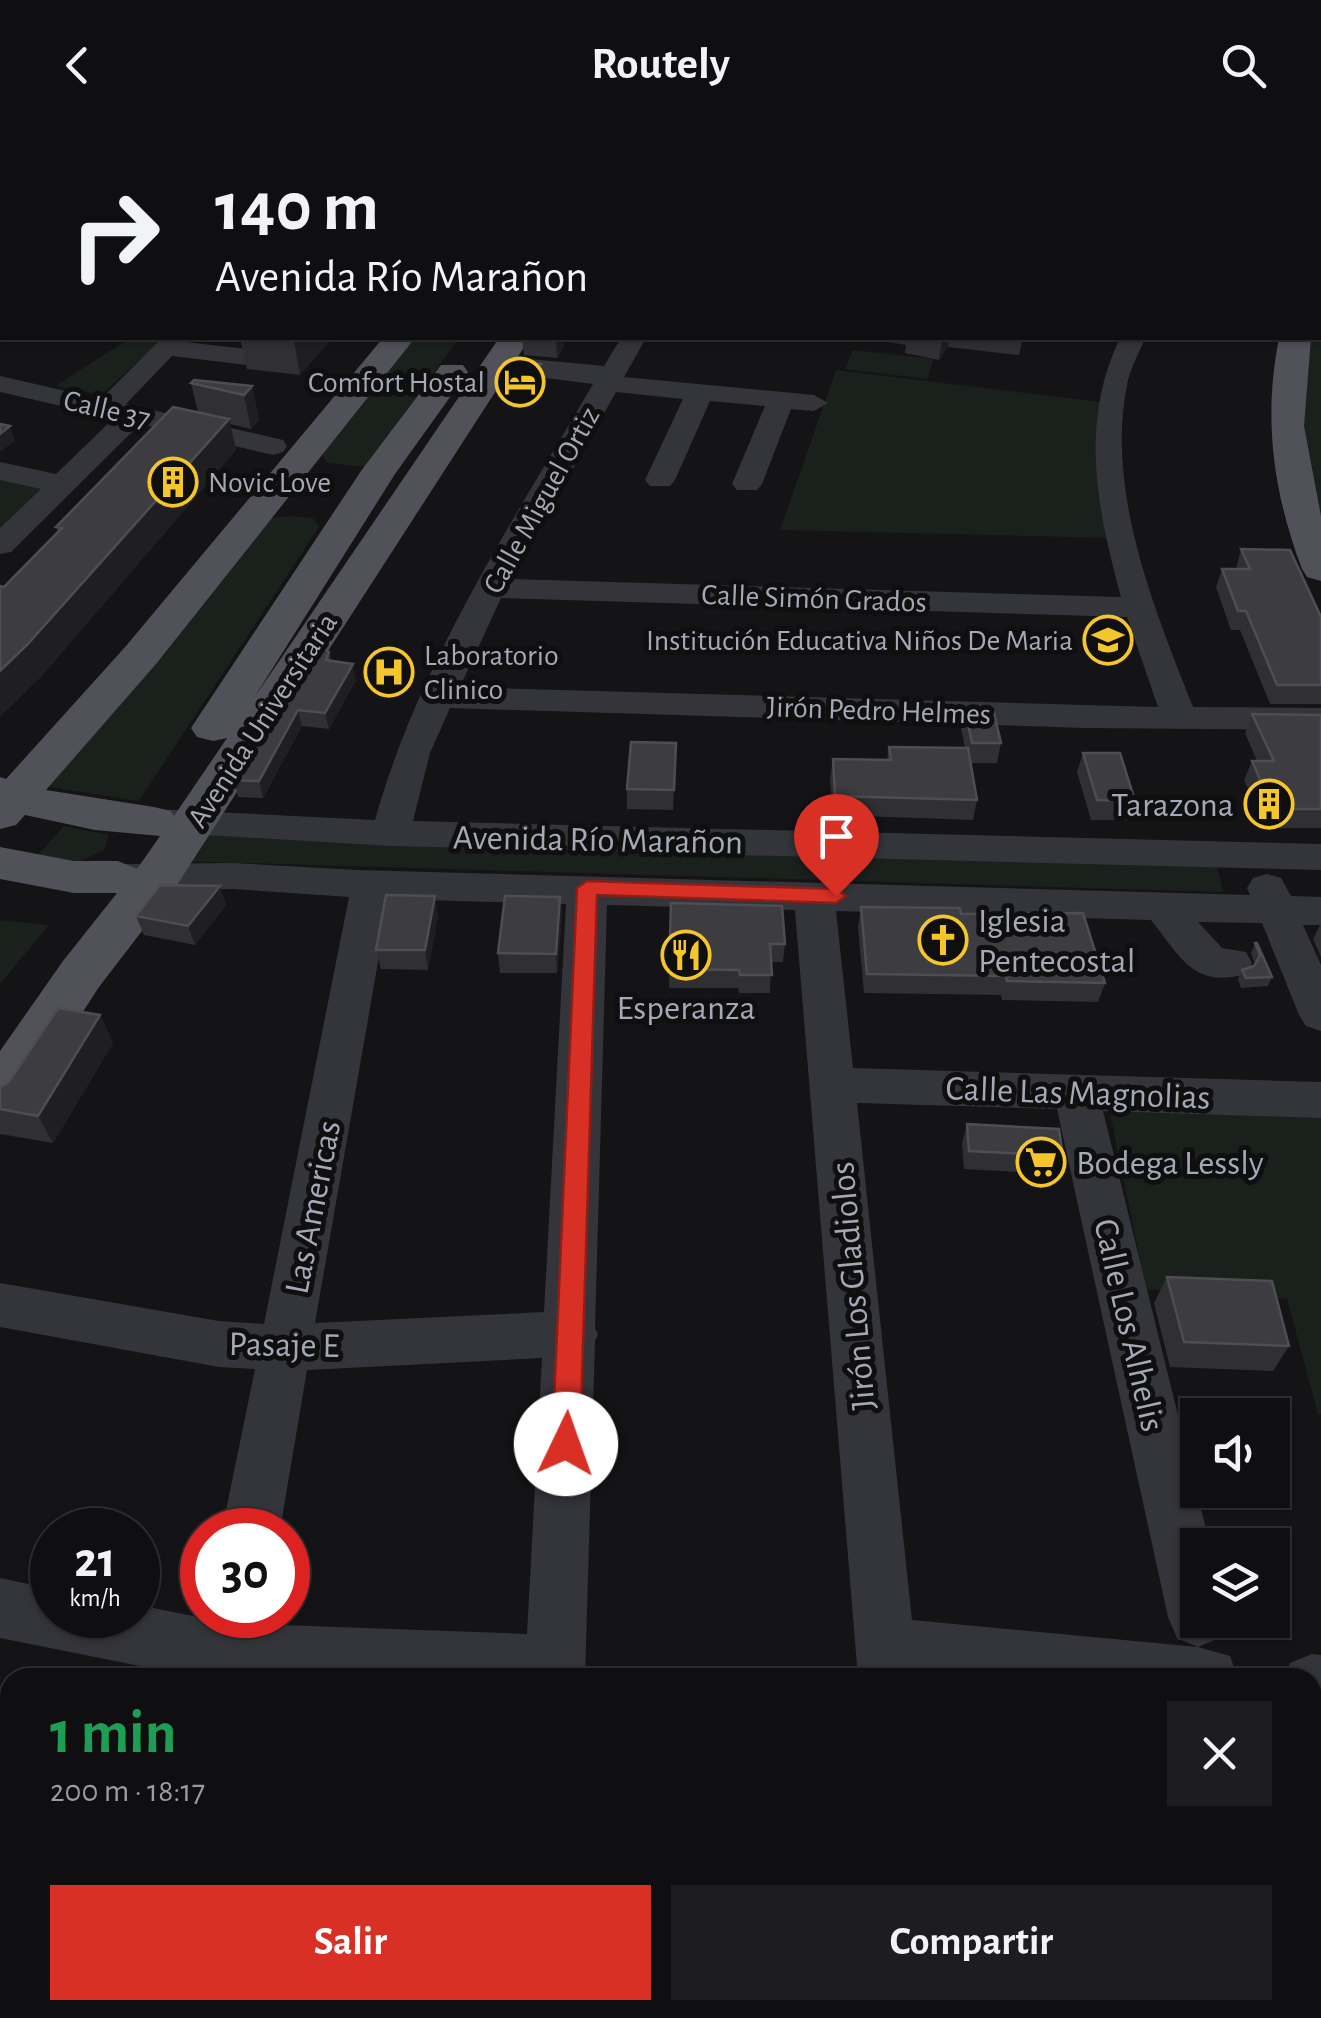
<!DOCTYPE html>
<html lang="es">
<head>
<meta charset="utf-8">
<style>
	body { margin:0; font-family:"Alegreya Sans",sans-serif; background:#1d1c1e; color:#f1f3f6; height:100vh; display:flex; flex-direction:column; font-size:38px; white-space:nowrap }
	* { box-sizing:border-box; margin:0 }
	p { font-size:32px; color:#9b9c9f }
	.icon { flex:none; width:55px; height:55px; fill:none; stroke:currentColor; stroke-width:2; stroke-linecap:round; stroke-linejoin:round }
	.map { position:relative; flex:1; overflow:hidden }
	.drawer { position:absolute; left:0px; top:1538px; width:1322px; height:352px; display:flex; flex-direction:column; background:#0f0e10; border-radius:30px 30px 0 0; box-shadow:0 2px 8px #0004,0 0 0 2px #2f2e30 }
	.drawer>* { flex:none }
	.hud { position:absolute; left:0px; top:0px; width:1322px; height:210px; box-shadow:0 2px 8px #0004,0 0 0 2px #2f2e30; background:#0f0e10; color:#f1f3f6; overflow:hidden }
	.tools { position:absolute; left:1180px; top:1268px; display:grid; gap:20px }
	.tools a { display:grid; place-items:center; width:110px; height:110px; border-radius:0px; background:#0f0e10; box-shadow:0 2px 8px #0004,0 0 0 2px #2f2e30; font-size:50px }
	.speed { position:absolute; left:30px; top:1378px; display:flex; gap:20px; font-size:50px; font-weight:700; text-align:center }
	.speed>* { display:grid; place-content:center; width:130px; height:130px; border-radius:50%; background:#0f0e10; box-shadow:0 2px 8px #0004,0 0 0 2px #2f2e30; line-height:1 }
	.speed small { font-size:25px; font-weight:400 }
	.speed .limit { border:15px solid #d22; background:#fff; color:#111 }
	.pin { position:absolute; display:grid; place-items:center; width:85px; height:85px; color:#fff; margin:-102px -42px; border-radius:50% 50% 50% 0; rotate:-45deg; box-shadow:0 0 10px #0007 }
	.pin .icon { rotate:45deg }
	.me { position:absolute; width:110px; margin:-55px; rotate:3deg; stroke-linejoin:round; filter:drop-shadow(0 0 8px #0008) }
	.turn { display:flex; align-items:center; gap:35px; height:210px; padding:0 50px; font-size:45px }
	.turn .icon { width:130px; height:130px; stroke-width:2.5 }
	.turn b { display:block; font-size:70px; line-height:85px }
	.round { display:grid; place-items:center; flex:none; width:105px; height:105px; border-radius:0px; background:#1d1c1e }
	.summary { display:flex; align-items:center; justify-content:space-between; height:170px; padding:0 50px }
	h1 { font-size:60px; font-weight:700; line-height:75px; color:#1e9e55 }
	.cta { display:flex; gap:20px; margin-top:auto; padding:20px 50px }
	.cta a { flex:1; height:115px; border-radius:0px; background:#d93025; color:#fff; font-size:40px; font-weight:700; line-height:115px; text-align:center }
	.cta a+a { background:#1d1c1e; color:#f1f3f6 }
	header { display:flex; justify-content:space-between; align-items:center; height:130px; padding:0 50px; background:#0f0e10; font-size:45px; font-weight:700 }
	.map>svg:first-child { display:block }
	.green { fill:#1a201b }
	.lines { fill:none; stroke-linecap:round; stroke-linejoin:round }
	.minor { fill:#34353a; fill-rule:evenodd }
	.major { fill:#505159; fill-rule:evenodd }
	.wall { fill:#302f33 }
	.shaded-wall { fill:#1f1e21 }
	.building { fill:#3c3c41; stroke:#4d4d53; stroke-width:2.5 }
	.route { fill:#d93025; stroke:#8d1f18; stroke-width:2.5 }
	.labels { text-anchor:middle; stroke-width:10; stroke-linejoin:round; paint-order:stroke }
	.far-poi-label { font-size:30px; fill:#a5a8b6; stroke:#0f0f10; text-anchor:end }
	.far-street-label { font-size:30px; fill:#a5a8b6; stroke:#0f0f10 }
	.poi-label { font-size:35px; fill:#a5a8b6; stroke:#0f0f10; text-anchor:start }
	.street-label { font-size:35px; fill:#a5a8b6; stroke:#0f0f10 }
</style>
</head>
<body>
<header><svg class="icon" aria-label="back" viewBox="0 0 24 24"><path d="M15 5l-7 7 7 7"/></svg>Routely<svg class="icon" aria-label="search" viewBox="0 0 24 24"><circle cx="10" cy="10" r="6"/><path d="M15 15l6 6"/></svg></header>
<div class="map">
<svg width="1321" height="1888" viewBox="0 0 1321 1888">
	<rect width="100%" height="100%" fill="#141315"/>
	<path class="green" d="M1321,185V405C1304,340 1286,274 1306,208H1320Z
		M130,208H164L101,265L55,256Z
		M411,208H459L366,337L327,333L321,322Z
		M853,220L934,229L927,249L845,239Z
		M836,240L1100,272L1114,408L780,400Z
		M0,347L45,357L0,401Z
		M291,386L313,388L319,397L139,671L42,656L270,388Z
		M64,696L109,705L104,720L77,733L32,731Z
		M190,704L1217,735L1223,762L175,731Z
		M0,790L49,795L0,854Z
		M1108,974L1321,980V1284H1318L1287,1169L1146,1159Z"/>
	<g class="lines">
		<path class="minor" d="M28,0H62L63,2H30Z
			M331,0H365L366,2H333Z
			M748,0H786L787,2H750Z
			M1320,5H1321V17H1320Z
			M2,113V128L0,129V114Z
			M1320,121H1321V135H1320Z
			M1320,174H1321V188H1320Z
			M2,190V207L0,208V191Z
			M162,208H188L186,212L247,219L260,227L247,235L172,226L126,274L283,310L287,316L283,322L273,325L140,294L11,422L0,424V398L41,359L0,350V332L56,344L114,288L0,262V246L101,269Z
			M621,208H646L624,247L814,265L828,273L814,281L791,279L762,354L757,360H737L732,354L765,276L710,271L675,350L670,356H650L645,350L683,269L616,262L511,449L1121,467C1097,379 1079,293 1120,208H1145C1140,221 1132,235 1128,250C1104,358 1154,478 1193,577L1321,578V600L1086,598L450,578L430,623L413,691L1321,714V740L391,716L140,701L135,692L140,683L154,679L375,690C419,533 512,393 593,254L498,242L485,234L498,226L604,236ZM501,468L1127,487L1158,577L460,557Z
			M233,733L358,740L1250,765L1247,758L1253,748L1267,744L1281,748L1291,766L1321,767V795H1303L1321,835V901L1306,896L1299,885L1262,793L1198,792L1222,818L1246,822L1252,833L1246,844C1193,859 1181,827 1151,790L836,781L853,938L1321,952V988L1103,981L1210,1415H1198V1490H1226L1219,1508L1198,1517L1230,1526L1238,1548H858L795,780L607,775L595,1198L598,1204L595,1211L585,1548H200L0,1508V1448L52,1459V1485H138V1475L228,1493L527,1504L542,1228L307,1240L280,1400H222L255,1239L219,1237L0,1197V1153L219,1191L264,1194L349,767L233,759L125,760L111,757L105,747L111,737L125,734ZM389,769L566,774L544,1182L315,1193ZM857,973L1057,979L1168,1487L1177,1508L1198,1517L912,1490Z
			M1312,1524L1321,1525V1587L1312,1586V1548H1285L1290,1533Z
			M118,1880H188L186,1888H116Z
			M506,1880H576V1888H506Z
			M884,1880H954L955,1888H885Z"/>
		<path class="major" d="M1321,137V156H1320V137Z
			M383,208H415L156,534L46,660L154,677L171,681L174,686L227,608L213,611L197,607L191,598L361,341L441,235H463L468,242L395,344L254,568L499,208H530L175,758L99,857L20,979L0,986V921L63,831L117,763H74L0,749V717L74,731H118L137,739L160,706L95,700L25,685L16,695L0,699V647L6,649L126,516Z
			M1279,208H1311L1304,296L1321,386V451L1307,447L1302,439C1273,362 1263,289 1279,208Z"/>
	</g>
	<path class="wall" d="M1035,0H1080L1075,2H1044Z
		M240,208H332L300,245L247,239Z
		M522,208H564V217L557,228L524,225Z
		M863,208H1023L1019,225L948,217L939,230L905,223L906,215Z
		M541,234L542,251L536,261L503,257L501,240Z
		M191,253L252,256L259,290L251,299L230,294L236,320L40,548L4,457L58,403L56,397L198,282Z
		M1241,419L1321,487V574H1270L1240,500H1231L1216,457L1222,439H1236Z
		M329,522L331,530L356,550L329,599L302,596L263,668L238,667L234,650Z
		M965,579L1001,613L997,633H970L977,670L973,690L833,685L830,648L833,629L887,630L889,617L965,618L961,598Z
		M1252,584L1321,585V698H1266L1244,650L1252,631H1257L1245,603Z
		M676,613L673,680L627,679V659Z
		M1083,623L1135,671L1129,690H1091L1077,642Z
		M220,756L226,775L195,815L144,805L136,786Z
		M560,767L562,786L557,843H500L498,823Z
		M671,773L785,814L783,832H771L770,863H739L738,858H669Z
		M861,777L961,784L1105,853L1098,872L1002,870L1001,865L864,863L858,797Z
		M438,785L428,840L381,839L376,820Z
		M1321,793V827L1313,809Z
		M1255,813L1272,847L1268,856L1241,858L1238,849L1242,840L1254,836L1255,834L1251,823Z
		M100,885L113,913L53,1013L0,1004V957L8,953Z
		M967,994L1063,1026L1057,1044L964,1039L962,1013Z
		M1167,1147L1289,1216L1273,1241L1170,1237L1154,1173Z"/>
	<path class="shaded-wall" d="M489,0H524L521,2H485Z
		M703,0H719L716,2H700Z
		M297,208H332L300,245L294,211Z
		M558,208H564V217L557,228L556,210Z
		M942,208H949L948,217L939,230Z
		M541,234L542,251L536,261L535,244Z
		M252,256L259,290L251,299L244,265Z
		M229,289L236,320L40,548L0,587V541Z
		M10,296L15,311L0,322V304Z
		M353,534L356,550L329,599L325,583Z
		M298,580L302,596L263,668L259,651Z
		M220,756L226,775L195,815L188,796Z
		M435,766L438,785L428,840L425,820Z
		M560,767L562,786L557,843L556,824Z
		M100,885L113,913L53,1013L38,986Z"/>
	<path class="building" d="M450,0H489L485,2H447Z
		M662,0H703L700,2H659Z
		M258,208H297L294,211Z
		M524,208H558L556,210Z
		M508,230L541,234L535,244L501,240Z
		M194,250L252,256L244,265L191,253Z
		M173,277L229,289L27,515L0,541V456L4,457L62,398L56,397Z
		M0,294L10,296L0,304Z
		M1241,419L1290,420L1321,487V555H1277L1246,481H1238L1222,439H1250Z
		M321,517L329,522L326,530L353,534L325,583L298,580L259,651L234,650Z
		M965,579H993L1001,613H972Z
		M1252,584L1321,585V679H1273L1252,631H1274Z
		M631,612L676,613L674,660L627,659Z
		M889,617L968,618L977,670L835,666L833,629L891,630Z
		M1083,623H1120L1135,671L1097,670Z
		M160,755L220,756L188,796L136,786Z
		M386,765L435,766L425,820H376Z
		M505,766L560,767L556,824L498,823Z
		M671,773L782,776L785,814H770L772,845H740L739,840L669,839Z
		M861,777L960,778L961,784L1083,783L1105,853L1007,851L1006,846L867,844Z
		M1255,813H1257L1272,847L1246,848L1242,840L1254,836L1260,825Z
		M58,878L100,885L38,986L0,979V957L8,953Z
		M967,994L1059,999L1063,1026L969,1021Z
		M1167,1147L1272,1151L1289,1216L1184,1212Z"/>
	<path class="route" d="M587,751L836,759L846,766L836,773L597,765L580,1314L576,1324L566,1327L556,1324L552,1314L577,758Z"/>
	<defs>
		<g id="hotel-ring" transform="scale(2.5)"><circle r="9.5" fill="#0f0f10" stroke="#f5c62c" stroke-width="1.5"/><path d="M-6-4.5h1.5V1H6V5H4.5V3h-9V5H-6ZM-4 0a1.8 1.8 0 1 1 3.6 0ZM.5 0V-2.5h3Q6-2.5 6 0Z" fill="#f5c62c"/></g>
		<g id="building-ring" transform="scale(2.5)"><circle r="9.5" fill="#0f0f10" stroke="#f5c62c" stroke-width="1.5"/><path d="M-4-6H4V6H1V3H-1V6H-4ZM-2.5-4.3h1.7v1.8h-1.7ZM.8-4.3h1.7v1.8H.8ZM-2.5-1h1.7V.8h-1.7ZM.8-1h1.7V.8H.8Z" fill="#f5c62c"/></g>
		<g id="school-ring" transform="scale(2.5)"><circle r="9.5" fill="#0f0f10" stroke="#f5c62c" stroke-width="1.5"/><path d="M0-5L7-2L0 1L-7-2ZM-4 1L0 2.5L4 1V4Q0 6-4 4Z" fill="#f5c62c"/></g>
		<g id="hospital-ring" transform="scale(2.5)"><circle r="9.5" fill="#0f0f10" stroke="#f5c62c" stroke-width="1.5"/><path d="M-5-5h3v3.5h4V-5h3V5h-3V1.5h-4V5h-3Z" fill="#f5c62c"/></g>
		<g id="church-ring" transform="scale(2.5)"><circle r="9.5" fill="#0f0f10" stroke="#f5c62c" stroke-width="1.5"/><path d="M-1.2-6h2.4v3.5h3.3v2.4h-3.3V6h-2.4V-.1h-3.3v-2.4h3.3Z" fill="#f5c62c"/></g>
		<g id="restaurant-ring" transform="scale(2.5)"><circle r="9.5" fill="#0f0f10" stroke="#f5c62c" stroke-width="1.5"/><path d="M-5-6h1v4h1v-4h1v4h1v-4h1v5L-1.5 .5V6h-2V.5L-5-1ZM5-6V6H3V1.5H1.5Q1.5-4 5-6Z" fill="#f5c62c"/></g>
		<g id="supermarket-ring" transform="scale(2.5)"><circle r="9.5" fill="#0f0f10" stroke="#f5c62c" stroke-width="1.5"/><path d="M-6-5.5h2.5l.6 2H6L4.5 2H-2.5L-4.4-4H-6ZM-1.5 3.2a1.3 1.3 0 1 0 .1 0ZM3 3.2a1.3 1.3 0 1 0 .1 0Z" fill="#f5c62c"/></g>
	</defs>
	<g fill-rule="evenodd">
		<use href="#hotel-ring" x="520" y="252"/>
		<use href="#building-ring" x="173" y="352"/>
		<use href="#school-ring" x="1108" y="510"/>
		<use href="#hospital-ring" x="389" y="542"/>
		<use href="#building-ring" x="1269" y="674"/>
		<use href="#church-ring" x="943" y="810"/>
		<use href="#restaurant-ring" x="686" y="825"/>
		<use href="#supermarket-ring" x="1041" y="1032"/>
	</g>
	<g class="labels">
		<g class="far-poi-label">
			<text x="485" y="262">Comfort Hostal</text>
			<text x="208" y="362" text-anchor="start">Novic Love</text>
			<text x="1073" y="520">Institución Educativa Niños De Maria</text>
			<text x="424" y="535" text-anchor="start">Laboratorio<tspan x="424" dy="34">Clinico</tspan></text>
		</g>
		<g class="far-street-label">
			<text transform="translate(107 279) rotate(13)" y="10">Calle 37</text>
			<text transform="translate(541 370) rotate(-61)" y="10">Calle Miguel Ortiz</text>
			<text transform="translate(814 468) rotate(2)" y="10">Calle Simón Grados</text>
			<text transform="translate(879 580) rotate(2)" y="10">Jirón Pedro Helmes</text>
			<text transform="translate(262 590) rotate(-57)" y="10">Avenida Universitaria</text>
		</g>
		<g class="poi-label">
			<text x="1234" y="686" text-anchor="end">Tarazona</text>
			<text x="978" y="802">Iglesia<tspan x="978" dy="40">Pentecostal</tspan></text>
			<text x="686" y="889" text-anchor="middle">Esperanza</text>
			<text x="1076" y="1044">Bodega Lessly</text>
		</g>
		<g class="street-label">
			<text transform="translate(598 709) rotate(1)" y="12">Avenida Río Marañon</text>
			<text transform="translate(1078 962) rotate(2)" y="12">Calle Las Magnolias</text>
			<text transform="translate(312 1077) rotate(-79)" y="12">Las Americas</text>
			<text transform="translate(852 1156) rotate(-95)" y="12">Jirón Los Gladiolos</text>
			<text transform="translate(1130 1195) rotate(77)" y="12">Calle Los Alhelis</text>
			<text transform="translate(284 1214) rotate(1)" y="12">Pasaje E</text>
		</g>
	</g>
</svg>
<div class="tools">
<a><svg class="icon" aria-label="sound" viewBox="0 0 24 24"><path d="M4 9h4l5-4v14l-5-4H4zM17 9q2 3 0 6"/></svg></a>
<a><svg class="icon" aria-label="layers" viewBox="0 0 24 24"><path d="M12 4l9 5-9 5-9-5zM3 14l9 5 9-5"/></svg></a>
</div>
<div class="speed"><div>21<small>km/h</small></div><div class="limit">30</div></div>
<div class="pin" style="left:836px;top:766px;background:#d93025"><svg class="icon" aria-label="arrive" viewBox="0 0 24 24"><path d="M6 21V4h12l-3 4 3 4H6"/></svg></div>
<svg class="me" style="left:566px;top:1314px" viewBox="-20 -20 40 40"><circle r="19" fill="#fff"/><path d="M0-13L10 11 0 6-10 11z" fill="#d93025"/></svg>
<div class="hud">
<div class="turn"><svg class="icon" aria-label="right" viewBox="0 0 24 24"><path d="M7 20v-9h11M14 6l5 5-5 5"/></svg><div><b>140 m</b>Avenida Río Marañon</div></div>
</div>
<section class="drawer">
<div class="summary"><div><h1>1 min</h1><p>200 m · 18:17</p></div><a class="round"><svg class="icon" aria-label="close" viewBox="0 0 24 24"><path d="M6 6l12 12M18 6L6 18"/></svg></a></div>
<div class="cta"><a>Salir</a><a>Compartir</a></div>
</section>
</div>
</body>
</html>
